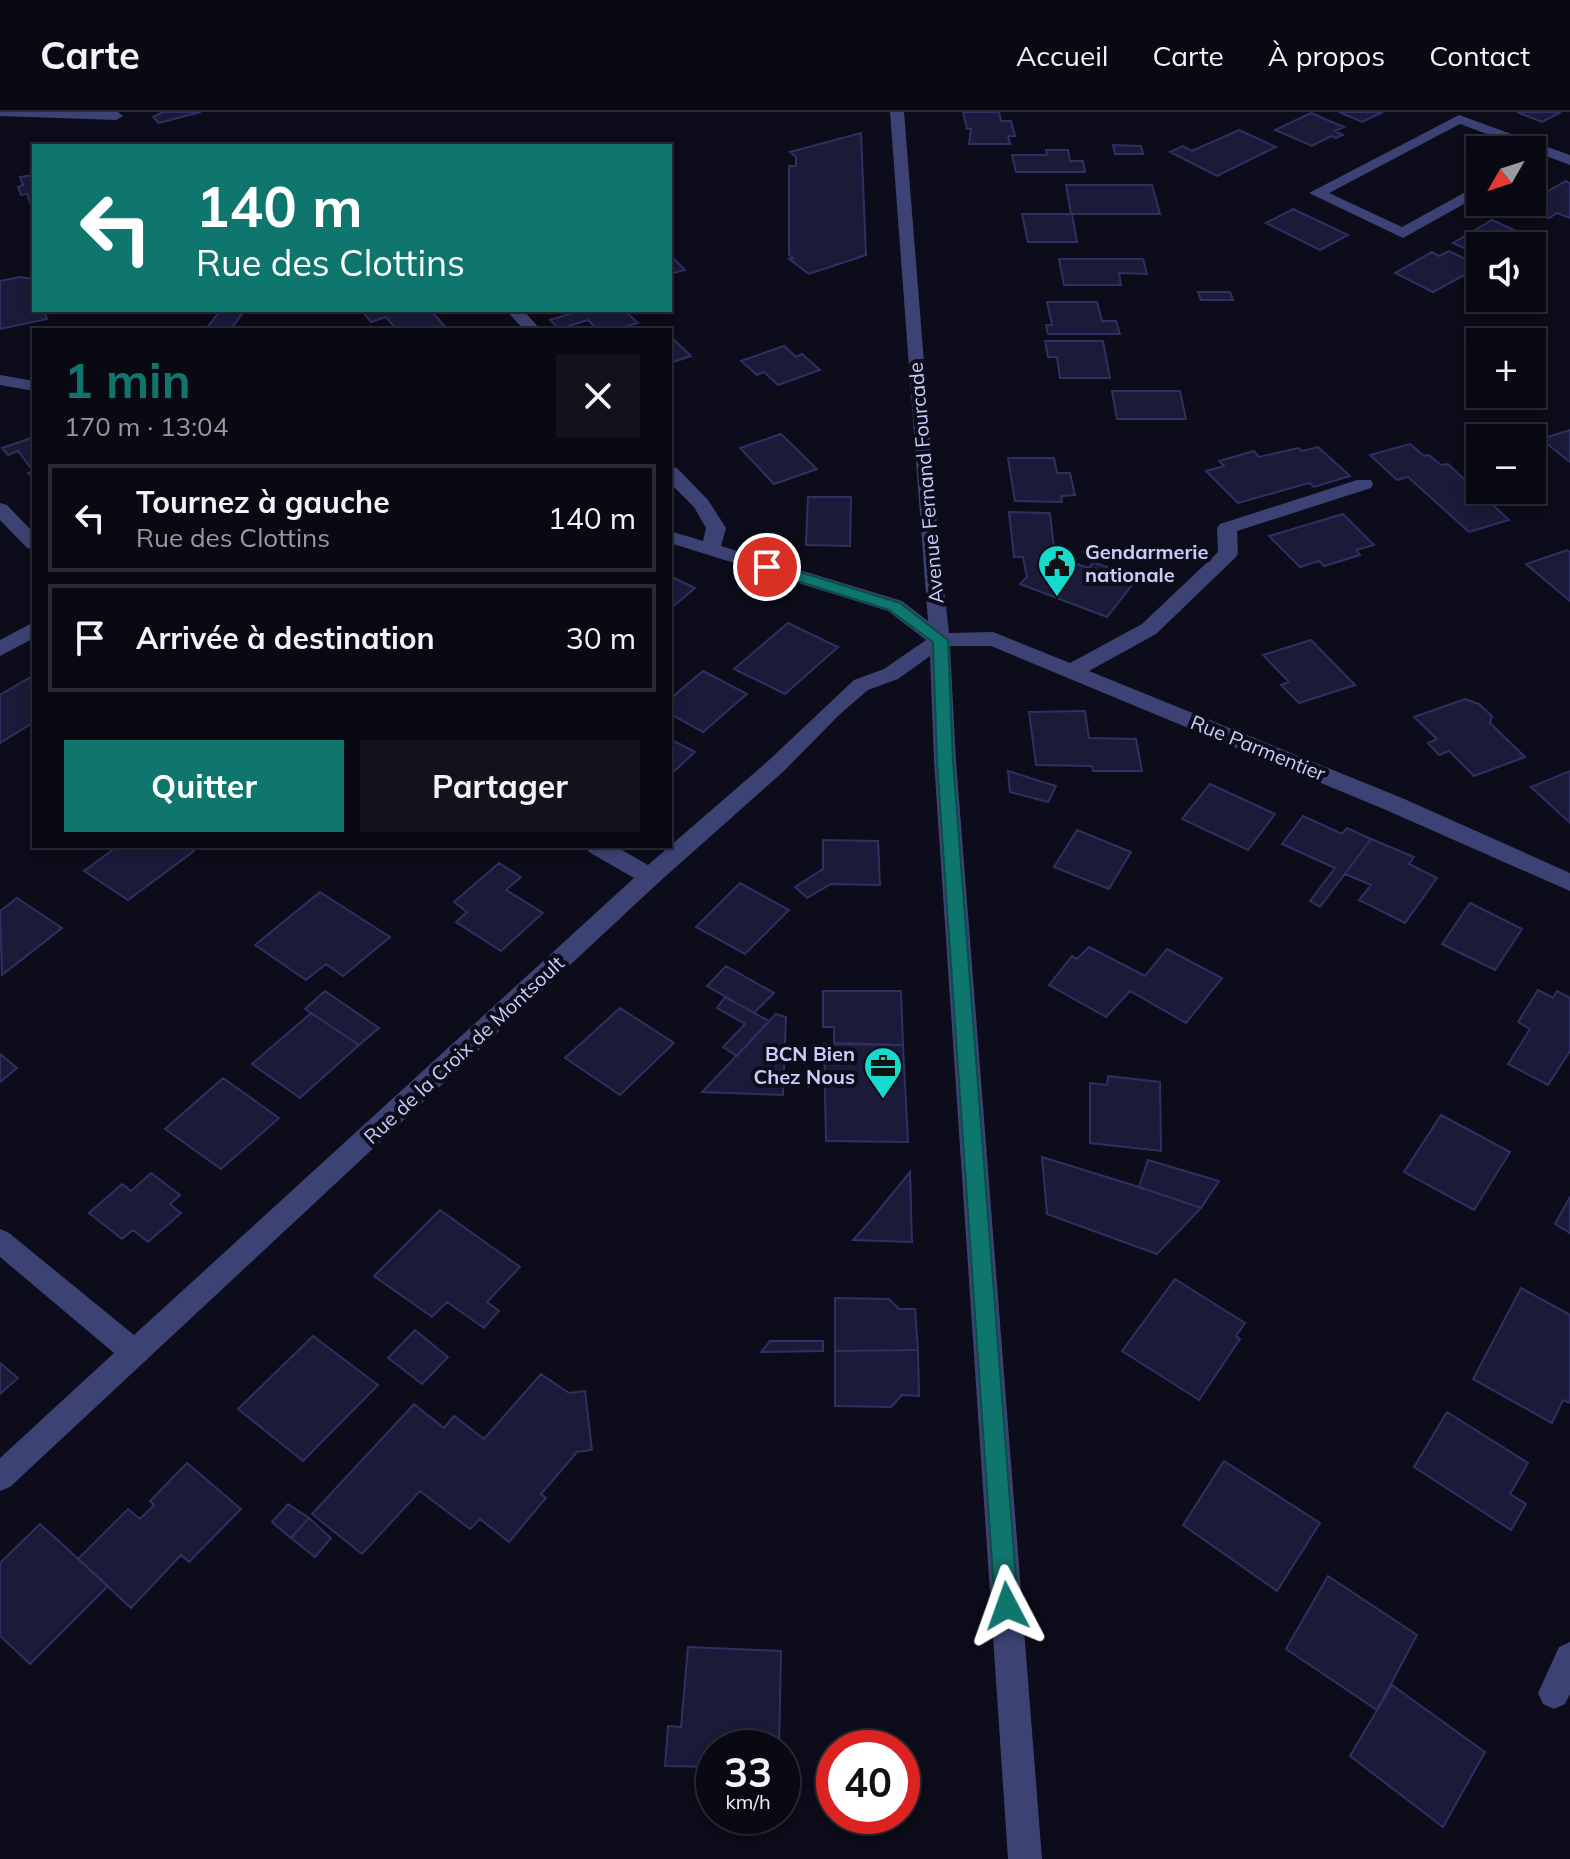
<!DOCTYPE html>
<html lang="fr">
<head>
<meta charset="utf-8">
<style>
	body { margin:0; font-family:Mulish,sans-serif; background:#12121d; color:#f1f3f6; height:100vh; display:flex; flex-direction:column; font-size:30px; white-space:nowrap }
	* { box-sizing:border-box; margin:0 }
	p { font-size:26px; color:#999aa0 }
	.icon { flex:none; width:44px; height:44px; fill:none; stroke:currentColor; stroke-width:2; stroke-linecap:round; stroke-linejoin:round }
	.map { position:relative; flex:1; overflow:hidden }
	.drawer { position:absolute; left:32px; top:216px; width:640px; height:520px; display:flex; flex-direction:column; background:#090914; border-radius:0px; box-shadow:0 4px 12px #0003,0 0 0 2px #292a34 }
	.drawer>* { flex:none }
	.top-card { position:absolute; left:32px; top:32px; width:640px; height:168px; border-radius:0px; box-shadow:0 4px 12px #0003,0 0 0 2px #292a34; background:#0f766e; color:#fff; overflow:hidden }
	.needle { width:52px; rotate:231deg }
	.tools { position:absolute; left:1466px; top:24px; display:grid; gap:16px }
	.tools a { display:grid; place-items:center; width:80px; height:80px; border-radius:0px; background:#090914; box-shadow:0 4px 12px #0003,0 0 0 2px #292a34; font-size:40px }
	.speed { position:absolute; left:696px; top:1618px; display:flex; gap:16px; font-size:40px; font-weight:700; text-align:center }
	.speed>* { display:grid; place-content:center; width:104px; height:104px; border-radius:50%; background:#090914; box-shadow:0 4px 12px #0003,0 0 0 2px #292a34; line-height:1 }
	.speed small { font-size:20px; font-weight:400 }
	.speed .limit { border:12px solid #d22; background:#fff; color:#111 }
	.pin { position:absolute; display:grid; place-items:center; width:68px; height:68px; color:#fff; margin:-34px; border:4px solid #fff; border-radius:50%; box-shadow:0 2px 8px #0007 }
	.me { position:absolute; width:88px; margin:-44px; rotate:356deg; stroke-linejoin:round; filter:drop-shadow(0 0 6px #0008) }
	.turn { display:flex; align-items:center; gap:28px; height:168px; padding:0 32px; font-size:36px }
	.turn .icon { width:104px; height:104px; stroke-width:2.5 }
	.turn b { display:block; font-size:56px; line-height:68px }
	.round { display:grid; place-items:center; flex:none; width:84px; height:84px; border-radius:0px; background:#12121d }
	.summary { display:flex; align-items:center; justify-content:space-between; height:136px; padding:0 32px }
	h1 { font-size:48px; font-weight:700; line-height:60px; color:#0f766e }
	.cta { display:flex; gap:16px; margin-top:auto; padding:16px 32px }
	.cta a { flex:1; height:92px; border-radius:0px; background:#0f766e; color:#fff; font-size:32px; font-weight:700; line-height:92px; text-align:center }
	.cta a+a { background:#12121d; color:#f1f3f6 }
	ul { padding:0; list-style:none }
	li { display:flex; align-items:center; gap:24px; height:108px; margin:0 16px 12px; padding:0 16px; border:4px solid #292a34; border-radius:0px }
	li div { flex:1 }
	li b { display:block; font-size:30px }
	li em { font-style:normal }
	header { display:flex; align-items:center; gap:48px; box-sizing:border-box; height:112px; padding:0 40px; background:#090914; border-bottom:2px solid #292a34 }
	header strong { font-size:38px }
	nav { display:flex; gap:44px; margin-inline-start:auto; font-size:28px }
	.map>svg:first-child { display:block }
	.building { fill:#1b1a39; stroke:#302f62; stroke-width:2 }
	.lines { fill:none; stroke-linecap:round; stroke-linejoin:round }
	.minor { fill:#3c4374; fill-rule:evenodd }
	.route { fill:#0f766e; stroke:#0a4d48; stroke-width:2 }
	.labels { text-anchor:middle; stroke-width:8; stroke-linejoin:round; paint-order:stroke }
	.street-label { font-size:20px; fill:#cacdfa; stroke:#0c0c1a }
	.poi-label { font-size:20px; font-weight:bold; fill:#cacdfa; stroke:#0c0c1a; text-anchor:start }
</style>
</head>
<body>
<header>
<strong>Carte</strong>
<nav><a>Accueil</a><a>Carte</a><a>À propos</a><a>Contact</a></nav>
</header>
<div class="map">
<svg width="1570" height="1747" viewBox="0 0 1570 1747">
	<rect width="100%" height="100%" fill="#0c0c1a"/>
	<path class="building" d="M163,0H201L159,11L153,5Z
		M963,0H999L1001,9H1011L1015,24H1008L1010,32H969L971,17H967Z
		M1339,0H1383L1362,10Z
		M1517,0H1561L1542,10Z
		M1311,1L1344,15L1335,19L1343,23L1336,26L1331,24L1312,34L1275,18Z
		M1239,18L1276,35L1217,64L1170,40L1183,34L1192,39Z
		M861,21L866,143L809,162L789,147L793,146L789,143V54H796V45L790,40Z
		M1113,33L1141,34L1143,42H1115Z
		M1046,38H1068L1070,49H1083L1085,60H1016L1012,43H1047Z
		M34,63V90L30,91L27,82L21,83L18,75L23,73L20,65Z
		M1566,69L1570,71V106L1557,101L1549,106L1542,103L1547,100L1536,96L1541,93L1532,88Z
		M1066,73H1152L1160,102H1071Z
		M1293,97L1348,123L1320,138L1266,111Z
		M1022,102H1072L1077,130H1028Z
		M1492,108L1538,129L1530,134H1480V143L1453,131Z
		M1449,139L1480,154V158L1470,160L1433,180L1395,161L1432,140L1439,144Z
		M670,143L685,158L670,162Z
		M1059,147H1143L1147,162L1119,161L1121,173H1064Z
		M20,165L34,167V198H44L47,207L0,217V169Z
		M1198,180H1230L1233,188H1201Z
		M1047,190H1097L1102,209H1116L1120,222H1048L1046,213H1052Z
		M221,198H245L230,218H205Z
		M375,198H439L433,201L448,218H397L386,205L371,210L364,201Z
		M582,198H624L638,211L614,218H598L588,208L559,217L550,208Z
		M670,224L691,244L670,251Z
		M1045,229H1103L1110,266H1060L1057,245H1048Z
		M784,234L796,245L802,242L820,258L778,273L764,260L757,263L741,249Z
		M1112,279H1180L1186,307H1117Z
		M1570,318V350L1541,327Z
		M781,322L817,357L774,372L740,336Z
		M34,325V368L28,361L33,359L18,339L8,343L2,336Z
		M1410,332L1424,344L1429,343L1441,353L1448,352L1465,368L1472,366L1480,378H1484L1496,389L1491,391L1509,408L1469,420L1408,365L1397,368L1370,343Z
		M1318,335L1350,364L1314,375L1309,371L1238,391L1206,359L1224,354L1219,349L1254,339L1259,345L1298,336L1302,339Z
		M1008,346H1054L1057,361H1070L1075,383L1061,384L1062,390L1015,389Z
		M808,385H851L850,434L806,433Z
		M1009,400L1050,401L1055,445L1089,456L1093,450L1118,459L1113,466L1132,473L1107,505L1020,472L1027,465L1023,445H1014Z
		M1343,402L1374,433L1356,438L1360,443L1324,454L1319,449L1300,455L1269,424Z
		M1567,438L1570,440V489L1526,452Z
		M670,464L695,476L670,497Z
		M788,511L838,535L785,582L734,557Z
		M1311,528L1355,573L1299,591L1281,573L1289,570L1263,543Z
		M703,559L747,582L703,620L670,602V587Z
		M34,563V610L0,631V583Z
		M1465,587L1479,592L1492,604L1490,611L1525,645L1474,664L1449,639L1439,643L1428,631L1437,627L1414,605Z
		M1085,599L1089,626L1136,627L1142,659H1093L1092,654L1036,653L1029,600Z
		M670,627L695,640L670,663Z
		M1008,659L1056,674L1048,690L1010,680Z
		M1570,659V711L1531,675Z
		M1210,672L1275,702L1248,738L1182,707Z
		M1303,704L1342,722L1347,716L1371,727L1320,795L1310,789L1335,756L1282,732Z
		M1077,718L1131,740L1109,777L1054,755Z
		M1371,727L1414,745L1409,752L1437,766L1405,811L1359,788L1371,773L1345,762Z
		M823,728L878,729L880,773L831,772L807,786L795,775L823,757Z
		M118,734H186L194,739L128,788L84,759Z
		M499,751L521,765L506,778L543,801L501,839L456,810L467,800L454,790Z
		M740,771L789,798L745,842L696,815Z
		M320,780L390,825L343,864L326,852L306,868L255,833Z
		M17,786L62,816L2,863L0,799Z
		M1470,791L1522,817L1495,858L1442,832Z
		M1089,835L1145,864L1167,837L1222,866L1186,911L1130,879L1106,905L1049,873L1072,844L1077,847Z
		M726,854L774,881L754,901L707,874Z
		M1538,878L1553,886L1557,879L1570,886V939L1548,973L1508,952L1530,917L1518,910Z
		M325,879L379,916L359,933L305,897Z
		M823,879H901L903,933L834,931V915H823Z
		M725,885L769,909L737,944L723,935L745,912L717,896Z
		M620,896L674,931L620,983L565,946Z
		M311,901L359,933L300,986L252,952Z
		M776,902L786,905L783,983L702,980Z
		M824,932L903,933L908,1030L826,1029Z
		M0,942L17,956L0,970Z
		M1108,964L1160,970L1161,1039L1090,1031V971L1107,973Z
		M223,966L279,1006L221,1057L165,1017Z
		M1441,1003L1510,1040L1474,1098L1404,1060Z
		M1042,1045L1139,1075L1201,1096L1157,1142L1047,1102Z
		M1148,1048L1219,1069L1201,1096L1139,1075Z
		M910,1060L912,1130L853,1128L870,1109Z
		M151,1061L180,1083L170,1092L181,1101L148,1130L133,1118L122,1127L89,1101L122,1072L131,1079Z
		M1570,1085V1121L1555,1112Z
		M440,1098L520,1155L487,1190L499,1199L484,1216L447,1190L432,1205L374,1164Z
		M1175,1167L1245,1211L1236,1224L1240,1227L1199,1288L1122,1239Z
		M1521,1176L1570,1203V1291L1563,1288L1552,1311L1473,1267Z
		M835,1186L889,1187L899,1197H915L918,1238L835,1239Z
		M415,1218L448,1245L422,1272L388,1246Z
		M313,1224L378,1273L303,1349L238,1297Z
		M770,1229H823V1239L761,1240Z
		M918,1238L919,1284L902,1283L891,1295L835,1294V1239Z
		M0,1251L18,1266L0,1282Z
		M541,1262L569,1281L585,1279L592,1338L577,1340L541,1382L546,1386L509,1430L480,1407L470,1417L420,1379L362,1442L312,1402L414,1292L444,1316L454,1304L484,1327Z
		M1447,1300L1528,1351L1510,1382L1526,1392L1511,1418L1414,1355Z
		M1224,1349L1320,1411L1277,1479L1183,1413Z
		M187,1351L241,1397L189,1450L181,1443L131,1496L78,1447L128,1397L140,1407L154,1393L150,1389Z
		M288,1392L309,1406L291,1426L272,1410Z
		M309,1406L331,1426L315,1445L291,1426Z
		M40,1412L108,1474L30,1552L0,1524V1451Z
		M1328,1464L1417,1523L1377,1598L1286,1537Z
		M688,1535L781,1539L779,1636H714V1655L665,1654L668,1614L681,1615Z
		M1392,1573L1485,1640L1443,1715L1350,1644Z"/>
	<g class="lines">
		<path class="minor" d="M0,0H118L123,4L116,8L0,4Z
			M890,0H904L936,401L949,521L993,520L1070,551L1142,512L1218,440L1217,416L1220,412L1357,368H1371L1373,372L1371,376L1237,419L1238,442L1235,446L1156,522L1089,559L1402,686L1570,761V779L1386,698L991,534H950L956,649L1042,1747H1008L934,649L930,544L898,567L868,578L839,603L784,659L658,771L10,1375L0,1379V1346L114,1241L0,1145V1117L9,1121L134,1223L634,766L589,740L586,734H615L648,753L768,649L854,568L884,557L926,528L888,499L670,431V419L703,429L706,416L694,395L670,371V354L677,356L708,388L726,416L721,434L902,489L928,509Z
			M1459,3L1570,43V53L1460,12L1329,81L1402,115L1480,72V83L1403,126L1309,81Z
			M506,198H523L541,218H524Z
			M0,263L34,269V279L0,273Z
			M0,391L7,393L34,421V438L27,436L0,408Z
			M34,510V526L0,544V528Z
			M1570,1530V1582L1565,1592L1554,1597L1543,1592L1538,1581L1559,1535Z"/>
	</g>
	<path class="route" d="M767,450L900,491L948,528L953,649L1018,1494L1015,1502L1007,1505L998,1502L995,1494L937,649L933,530L889,498L762,458V452Z"/>
	<defs>
		<g id="civic-pin" transform="scale(2)"><path d="M0 17L-7.5 6A9.5 9.5 0 1 1 7.5 6Z" fill="#16dacc" stroke="#0c0c1a"/><path d="M-.6-6.5H3V-4.5H.6V-3L4-1V1h2V6H-6V1h2V-1L-.6-3ZM-1.2 2.5V6h2.4V2.5Z" fill="#111"/></g>
		<g id="office-pin" transform="scale(2)"><path d="M0 17L-7.5 6A9.5 9.5 0 1 1 7.5 6Z" fill="#16dacc" stroke="#0c0c1a"/><path d="M-6-3h4V-5.5h4V-3h4V5H-6ZM-1-4.5V-3h2v-1.5ZM-6 0V1H6V0Z" fill="#111"/></g>
	</defs>
	<g fill-rule="evenodd">
		<use href="#civic-pin" x="1057" y="452"/>
		<use href="#office-pin" x="883" y="954"/>
	</g>
	<g class="labels">
		<g class="street-label">
			<text transform="translate(926 371) rotate(-95)" y="7">Avenue Fernand Fourcade</text>
			<text transform="translate(1258 636) rotate(22)" y="7">Rue Parmentier</text>
			<text transform="translate(464 938) rotate(-43)" y="7">Rue de la Croix de Montsoult</text>
		</g>
		<g class="poi-label">
			<text x="1085" y="447">Gendarmerie<tspan x="1085" dy="23">nationale</tspan></text>
			<text x="855" y="949" text-anchor="end">BCN Bien<tspan x="855" dy="23">Chez Nous</tspan></text>
		</g>
	</g>
</svg>
<div class="tools">
<a><svg class="needle" viewBox="-14 -14 28 28"><path d="M0-13l5 13h-10z" fill="#e53935"/><path d="M0 13l5-13h-10z" fill="#999aa0"/></svg></a>
<a><svg class="icon" aria-label="sound" viewBox="0 0 24 24"><path d="M4 9h4l5-4v14l-5-4H4zM17 9q2 3 0 6"/></svg></a>
<a>+</a>
<a>−</a>
</div>
<div class="speed"><div>33<small>km/h</small></div><div class="limit">40</div></div>
<div class="pin" style="left:767px;top:455px;background:#d93025"><svg class="icon" aria-label="arrive" viewBox="0 0 24 24"><path d="M6 21V4h12l-3 4 3 4H6"/></svg></div>
<svg class="me" style="left:1007px;top:1494px" viewBox="-20 -20 40 40"><path d="M0-17L14 15 0 8-14 15z" fill="#0f766e" stroke="#fff" stroke-width="4"/></svg>
<div class="top-card">
<div class="turn"><svg class="icon" aria-label="left" viewBox="0 0 24 24"><path d="M17 20v-9H6M10 6l-5 5 5 5"/></svg><div><b>140 m</b>Rue des Clottins</div></div>
</div>
<section class="drawer">
<div class="summary"><div><h1>1 min</h1><p>170 m · 13:04</p></div><a class="round"><svg class="icon" aria-label="close" viewBox="0 0 24 24"><path d="M6 6l12 12M18 6L6 18"/></svg></a></div>
<ul>
<li><svg class="icon" aria-label="left" viewBox="0 0 24 24"><path d="M17 20v-9H6M10 6l-5 5 5 5"/></svg><div><b>Tournez à gauche</b><p>Rue des Clottins</p></div><em>140 m</em></li>
<li><svg class="icon" aria-label="arrive" viewBox="0 0 24 24"><path d="M6 21V4h12l-3 4 3 4H6"/></svg><div><b>Arrivée à destination</b></div><em>30 m</em></li>
</ul>
<div class="cta"><a>Quitter</a><a>Partager</a></div>
</section>
</div>
</body>
</html>
